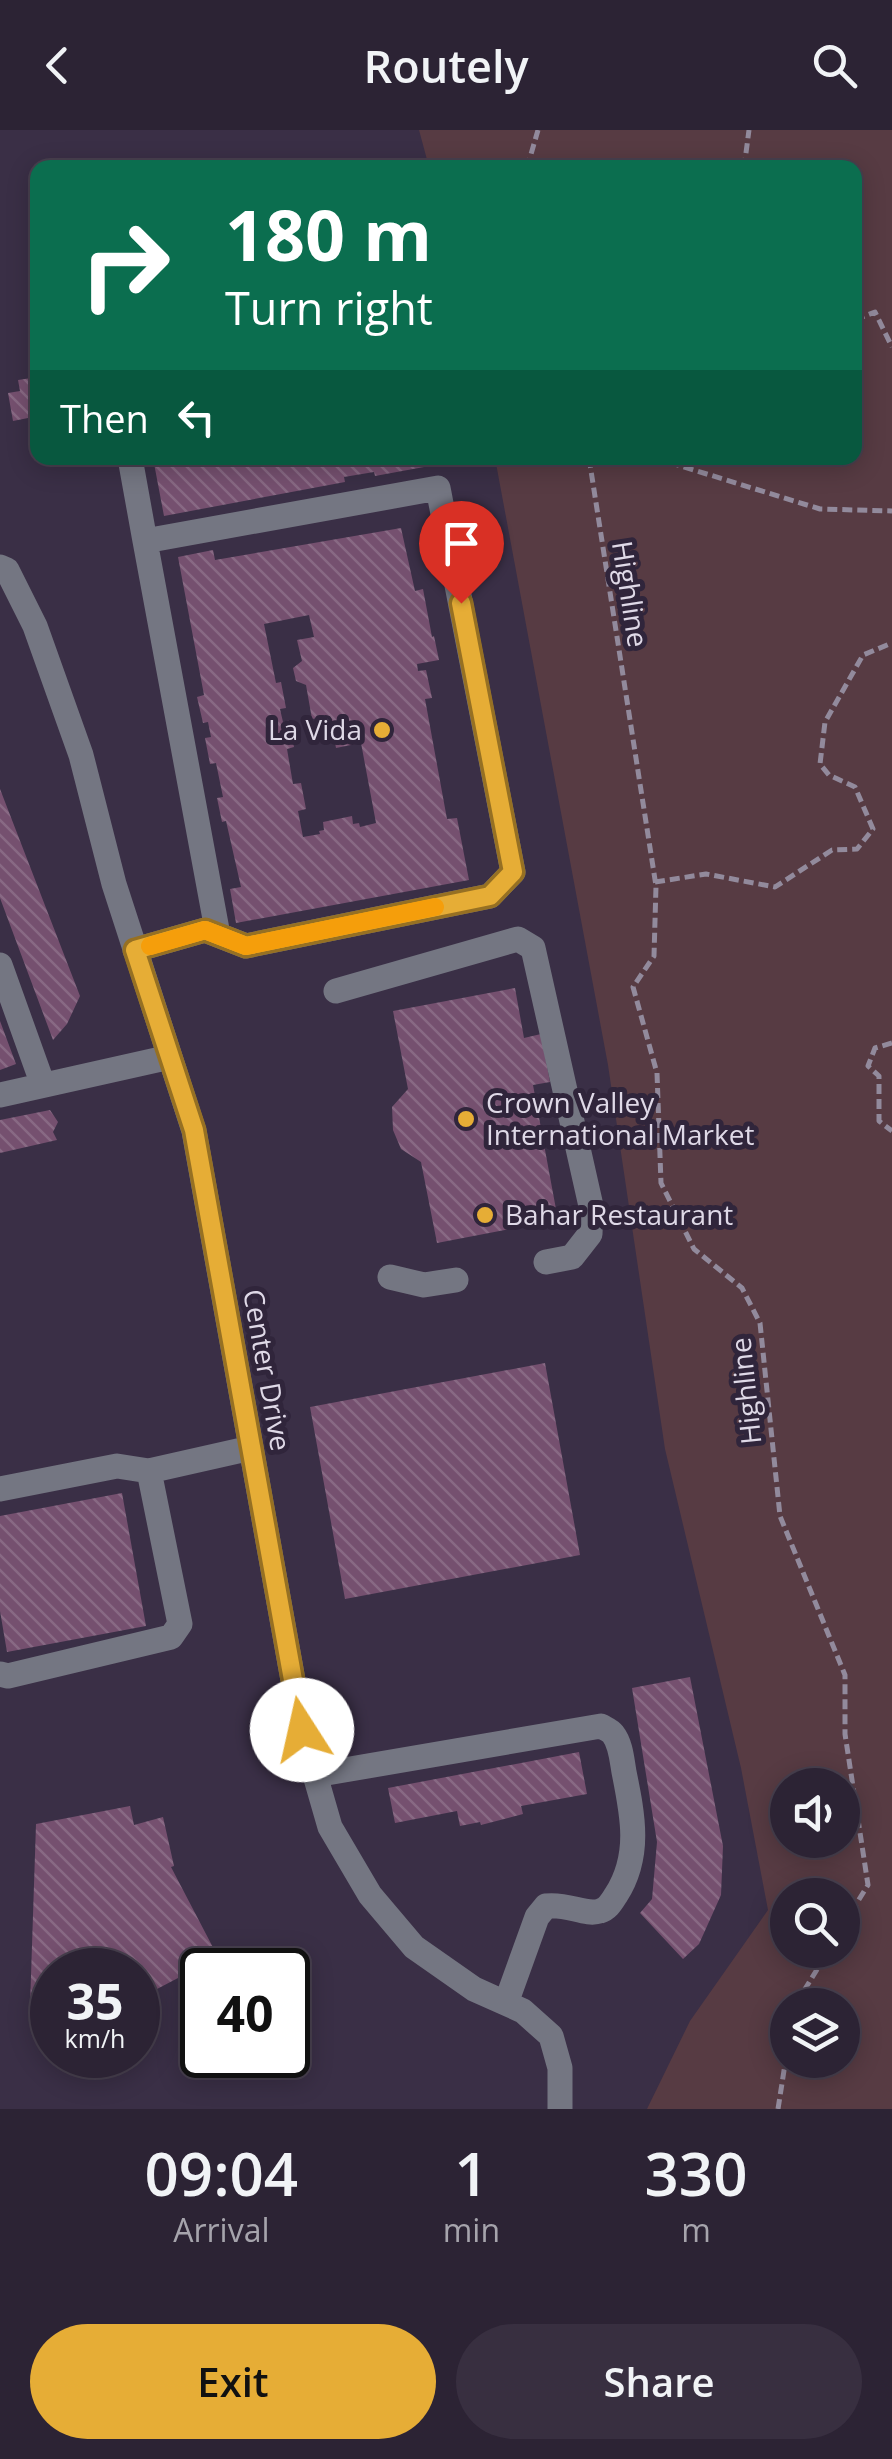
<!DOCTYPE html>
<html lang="en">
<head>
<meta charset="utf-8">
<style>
	body { margin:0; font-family:"Open Sans",sans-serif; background:#382f40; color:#f1f3f6; height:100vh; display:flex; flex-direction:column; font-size:38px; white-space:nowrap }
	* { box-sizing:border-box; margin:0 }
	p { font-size:32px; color:#a6a4ac }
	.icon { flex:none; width:55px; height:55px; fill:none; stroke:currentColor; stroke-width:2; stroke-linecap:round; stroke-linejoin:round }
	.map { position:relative; height:1979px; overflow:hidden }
	.drawer { display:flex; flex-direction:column; background:#2c2334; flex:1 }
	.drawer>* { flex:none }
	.hud { position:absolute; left:30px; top:30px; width:832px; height:305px; border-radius:20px; box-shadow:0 5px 25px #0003,0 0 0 2px #48404f; background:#0b6e4f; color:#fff; overflow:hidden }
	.buttons { position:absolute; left:770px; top:1638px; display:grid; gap:20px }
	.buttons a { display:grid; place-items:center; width:90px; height:90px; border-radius:50%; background:#2c2334; box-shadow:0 5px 25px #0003,0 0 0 2px #48404f; font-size:50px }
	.speed { position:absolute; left:30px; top:1818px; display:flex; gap:20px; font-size:50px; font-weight:700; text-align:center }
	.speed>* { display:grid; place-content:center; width:130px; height:130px; border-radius:50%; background:#2c2334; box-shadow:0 5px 25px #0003,0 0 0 2px #48404f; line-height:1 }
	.speed small { font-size:25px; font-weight:400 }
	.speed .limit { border:5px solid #111; border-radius:15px; background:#fff; color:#111 }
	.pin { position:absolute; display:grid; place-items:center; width:85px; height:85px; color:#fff; margin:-102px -42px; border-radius:50% 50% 50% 0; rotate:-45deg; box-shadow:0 0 10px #0007 }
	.pin .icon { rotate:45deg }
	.me { position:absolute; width:110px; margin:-55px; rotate:350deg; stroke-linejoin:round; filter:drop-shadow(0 0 8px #0008) }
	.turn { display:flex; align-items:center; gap:35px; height:210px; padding:0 30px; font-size:45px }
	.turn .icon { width:130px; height:130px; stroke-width:2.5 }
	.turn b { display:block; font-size:70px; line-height:85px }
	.then { display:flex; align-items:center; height:95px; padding:0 30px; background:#0003; gap:20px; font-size:38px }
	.eta { display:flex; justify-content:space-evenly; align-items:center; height:170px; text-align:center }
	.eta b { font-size:60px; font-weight:600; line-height:70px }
	.primary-button { display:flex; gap:20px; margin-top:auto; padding:20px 30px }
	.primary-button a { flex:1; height:115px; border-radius:60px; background:#e6ad36; color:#111; font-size:40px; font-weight:600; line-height:115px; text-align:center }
	.primary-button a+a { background:#382f40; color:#f1f3f6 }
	header { display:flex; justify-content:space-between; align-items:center; height:130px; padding:0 30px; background:#2c2334; font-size:45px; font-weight:600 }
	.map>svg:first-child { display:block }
	.park { fill:#573b43; fill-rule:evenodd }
	.building { fill:url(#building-back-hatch); fill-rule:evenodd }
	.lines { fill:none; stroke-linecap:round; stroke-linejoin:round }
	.path { stroke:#928a9c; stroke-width:5; stroke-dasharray:10 5; stroke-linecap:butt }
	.minor { stroke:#747682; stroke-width:25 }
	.route-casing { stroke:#967023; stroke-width:25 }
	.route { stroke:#e6ad36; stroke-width:18 }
	.slow { stroke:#f59e0b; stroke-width:18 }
	.poi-dot { fill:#e6ad36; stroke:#30253b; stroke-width:4 }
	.labels { text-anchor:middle; stroke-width:10; stroke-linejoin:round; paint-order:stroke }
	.street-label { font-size:28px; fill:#dfd9e7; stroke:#30253b }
	.poi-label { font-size:28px; fill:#dfd9e7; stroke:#30253b; text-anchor:start }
</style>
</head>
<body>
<header><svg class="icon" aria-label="back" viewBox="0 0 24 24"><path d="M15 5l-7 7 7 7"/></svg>Routely<svg class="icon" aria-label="search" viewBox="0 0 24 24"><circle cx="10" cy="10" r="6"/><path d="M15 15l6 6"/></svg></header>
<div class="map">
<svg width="892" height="1979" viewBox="0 0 892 1979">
	<defs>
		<pattern id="building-back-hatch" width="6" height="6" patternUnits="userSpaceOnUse" patternTransform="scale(2.5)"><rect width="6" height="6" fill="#75506f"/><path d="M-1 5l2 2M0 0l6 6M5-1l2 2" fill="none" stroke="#886984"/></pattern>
	</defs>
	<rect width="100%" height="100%" fill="#3a2f46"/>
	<path class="park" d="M419,0H892V1979H647L690,1891L768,1780L741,1638L665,1319L608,935L495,328H855V38L429,37ZM788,1655H842V1710H788ZM788,1765H842V1820H788ZM788,1875H842V1930H788Z"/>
	<path class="building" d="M38,247V286L13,291L8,263L20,261L18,250Z
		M153,328H433L435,335L375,346L374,342L344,347L345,352L164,386Z
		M401,398L415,461L423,459L432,507L434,506L439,530L417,534L418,541L426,540L432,568L425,569L447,689L457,688L469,750L236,793L230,759L241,757L226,691L222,692L217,668L223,667L216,633L210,634L205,608L211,607L208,592L203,593L197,567L204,565L178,427L213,420L215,430ZM309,485L314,507L297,510L302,531L293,538L296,551L306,555L312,589L330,586L336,618L361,613L376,693L360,697L359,693L353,694L352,686L323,692L324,700L319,701L320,704L303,707L298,681L306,679L301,653L293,654L287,619L294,617L289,590L283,592L280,579L286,578L281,552L276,553L264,494Z
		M0,659L80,866L67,894L53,910L0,768Z
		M515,858L524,908L541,904L550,952L533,955L558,1090L437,1113L421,1032L401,1019L393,1000L392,977L408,959L393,881Z
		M0,891L16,934L0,940Z
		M50,980L58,992L53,1002L57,1010L0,1023V990Z
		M545,1233L580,1425L345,1469L310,1277Z
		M122,1363L146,1496L7,1522L0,1481V1386Z
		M690,1547L723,1716L721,1765L699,1814L683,1829L640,1783L652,1769L657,1712L632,1558Z
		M579,1622L587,1664L521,1676L523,1684L481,1695L480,1692L460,1696L457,1681L395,1693L388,1658Z
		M130,1676L134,1695L163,1687L174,1736L171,1737L218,1827L138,1869V1840H52V1914L50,1915L30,1876L36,1694Z"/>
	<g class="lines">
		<path class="path" d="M527,38L538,0
			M744,38L749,0
			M855,190L875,182L892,217
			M589,328L656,756L654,826L633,857L657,943L661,1053L694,1119L742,1158L760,1193L780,1386L845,1545V1604L868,1755L842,1797
			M655,328L820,379L892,381
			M655,752L706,744L775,757L832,720L857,719L873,699L855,657L829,645L820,634L825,592L863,525L892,513
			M892,913L875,918L868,936L879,946V991L892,1001
			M800,1875L805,1859L829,1820
			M778,1979L788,1915"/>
		<path class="minor" d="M130,328L145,411L438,358L513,742L490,766L246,816L205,800L135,820
			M145,411L218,805
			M0,437L7,440L35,496L81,625L114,754L194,1001L302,1600L330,1697L370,1765L414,1817L474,1859L523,1881L551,1906L560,1938V1979
			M0,835L43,955
			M336,861L518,809L533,818L591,1076L590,1104L572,1127L546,1132
			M0,965L170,927
			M390,1147L424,1155L456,1150
			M0,1359L117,1336L149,1341
			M0,1544L8,1546L171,1507L180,1494L149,1341L251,1318
			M315,1645L601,1596C606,1599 610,1600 613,1604C621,1614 622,1631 624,1642C633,1686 641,1726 616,1765C612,1771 608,1779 600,1781C585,1786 568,1773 546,1776L537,1787L506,1873"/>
	</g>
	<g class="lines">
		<g class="route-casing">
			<path id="route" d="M302,1600L194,1000L135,820L205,800L246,816L456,773L490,766L513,742L461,473"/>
		</g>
		<use href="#route" class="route"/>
		<path class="slow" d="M150,816L205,800L246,816L435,777"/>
	</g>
	<g class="poi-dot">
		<circle cx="382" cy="600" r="10"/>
		<circle cx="466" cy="989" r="10"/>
		<circle cx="485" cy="1085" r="10"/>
	</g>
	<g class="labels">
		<g class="street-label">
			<text transform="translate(630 464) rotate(81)" y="10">Highline</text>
			<text transform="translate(267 1240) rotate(80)" y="10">Center Drive</text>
			<text transform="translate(746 1261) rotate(-96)" y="10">Highline</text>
		</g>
		<g class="poi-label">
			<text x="362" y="610" text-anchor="end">La Vida</text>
			<text x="486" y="983">Crown Valley<tspan x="486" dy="32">International Market</tspan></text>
			<text x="505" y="1095">Bahar Restaurant</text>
		</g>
	</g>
</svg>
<div class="buttons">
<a><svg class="icon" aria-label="sound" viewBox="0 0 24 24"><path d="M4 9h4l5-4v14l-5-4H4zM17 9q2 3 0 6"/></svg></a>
<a><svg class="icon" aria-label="search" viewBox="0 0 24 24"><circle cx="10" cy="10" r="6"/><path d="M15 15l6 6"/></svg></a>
<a><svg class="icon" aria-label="layers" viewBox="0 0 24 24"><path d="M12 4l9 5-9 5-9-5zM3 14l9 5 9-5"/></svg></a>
</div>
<div class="speed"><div>35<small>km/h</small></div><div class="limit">40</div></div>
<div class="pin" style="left:461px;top:473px;background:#d93025"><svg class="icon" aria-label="arrive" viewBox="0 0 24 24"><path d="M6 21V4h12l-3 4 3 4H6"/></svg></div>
<svg class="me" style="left:302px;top:1600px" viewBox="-20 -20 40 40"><circle r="19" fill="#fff"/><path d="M0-13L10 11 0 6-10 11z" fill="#e6ad36"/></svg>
<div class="hud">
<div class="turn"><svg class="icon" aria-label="right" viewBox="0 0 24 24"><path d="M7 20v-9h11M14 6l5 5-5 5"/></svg><div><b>180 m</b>Turn right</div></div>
<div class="then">Then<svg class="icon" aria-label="left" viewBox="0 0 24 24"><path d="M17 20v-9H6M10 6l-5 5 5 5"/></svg></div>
</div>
</div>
<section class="drawer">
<div class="eta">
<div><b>09:04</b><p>Arrival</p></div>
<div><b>1</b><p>min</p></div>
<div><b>330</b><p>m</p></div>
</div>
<div class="primary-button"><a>Exit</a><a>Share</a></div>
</section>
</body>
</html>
